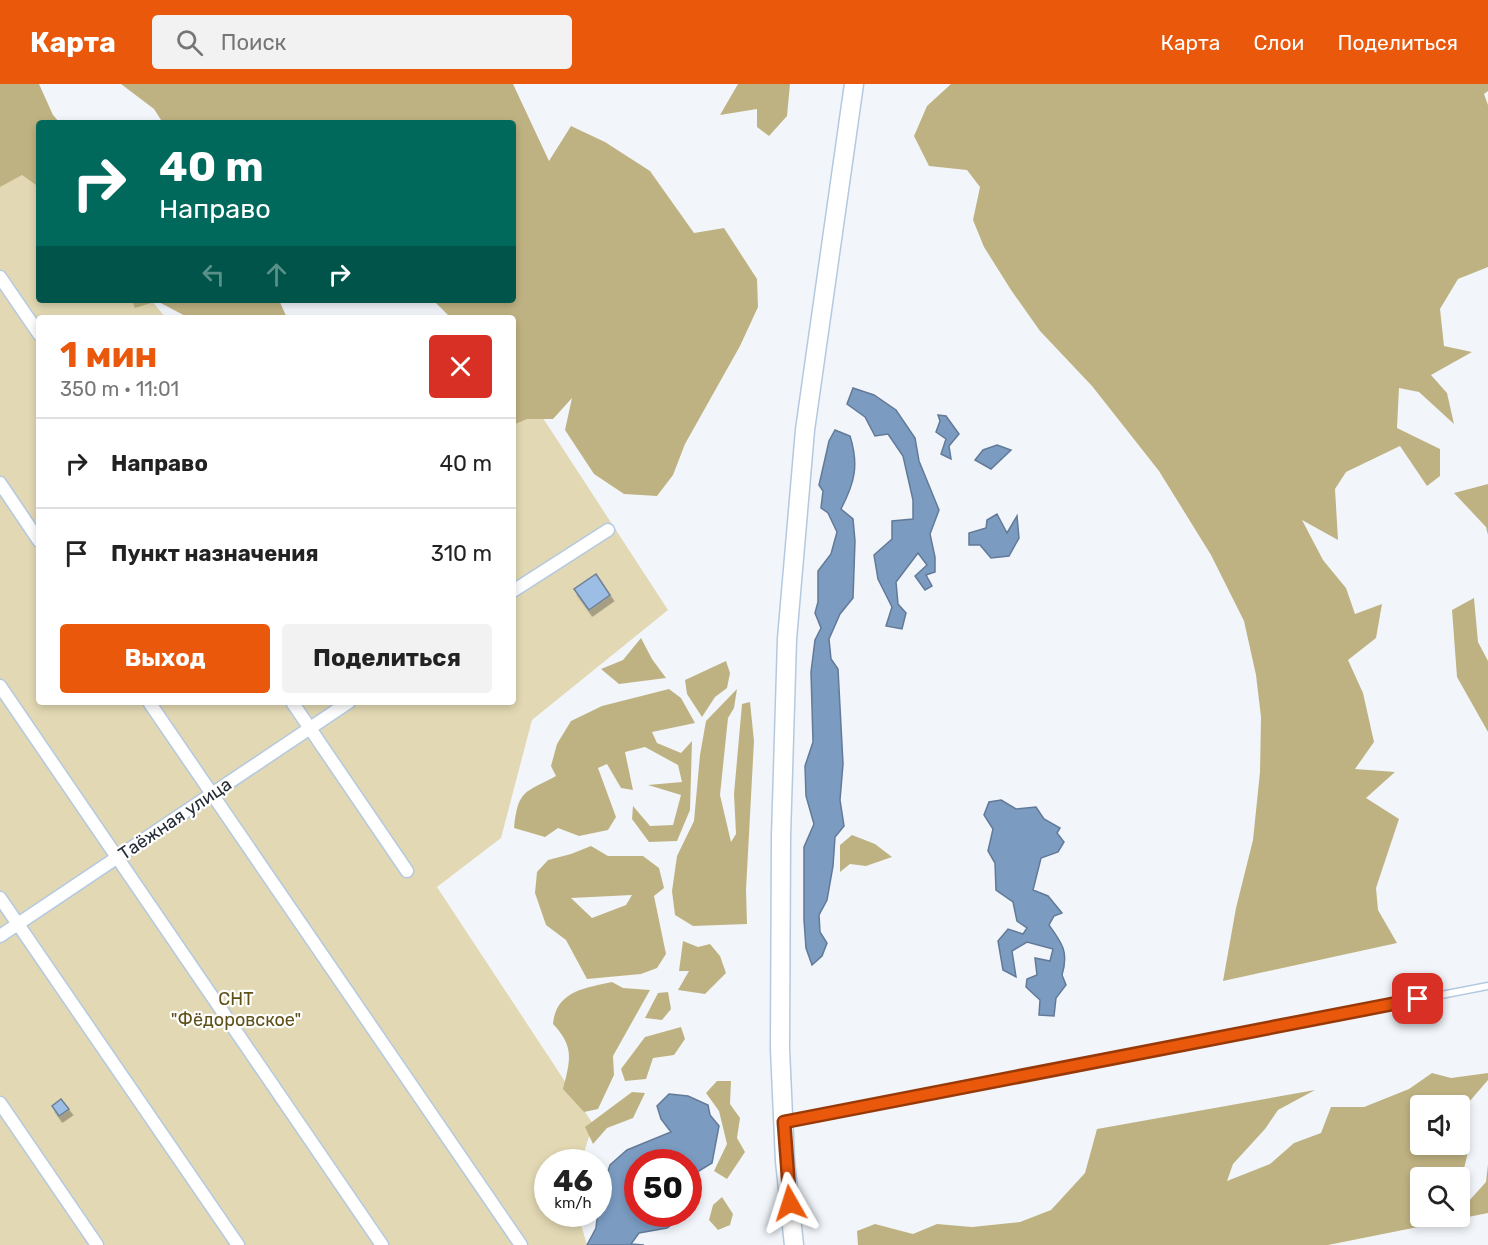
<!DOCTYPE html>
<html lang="ru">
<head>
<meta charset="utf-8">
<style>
	body { margin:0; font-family:Rubik,sans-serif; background:#f2f2f2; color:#222; height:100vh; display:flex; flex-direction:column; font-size:22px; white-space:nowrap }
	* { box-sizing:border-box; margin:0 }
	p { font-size:20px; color:#767676 }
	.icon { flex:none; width:33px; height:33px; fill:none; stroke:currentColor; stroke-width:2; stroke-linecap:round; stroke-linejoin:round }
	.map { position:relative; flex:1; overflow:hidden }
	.drawer { position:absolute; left:36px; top:231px; width:480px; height:390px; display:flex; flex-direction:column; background:#fff; border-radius:6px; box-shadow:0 3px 9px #0003 }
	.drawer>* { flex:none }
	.banner { position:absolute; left:36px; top:36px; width:480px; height:183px; border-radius:6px; box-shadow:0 3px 9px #0003; background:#00695c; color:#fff; overflow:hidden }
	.controls { position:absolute; left:1410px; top:1011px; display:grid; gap:12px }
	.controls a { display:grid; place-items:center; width:60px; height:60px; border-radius:6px; background:#fff; box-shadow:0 3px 9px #0003; font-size:30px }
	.speed { position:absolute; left:534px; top:1065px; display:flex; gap:12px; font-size:30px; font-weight:700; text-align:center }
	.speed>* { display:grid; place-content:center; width:78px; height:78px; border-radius:50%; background:#fff; box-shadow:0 3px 9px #0003; line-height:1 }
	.speed small { font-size:15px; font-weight:400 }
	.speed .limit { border:9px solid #d22; background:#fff; color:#111 }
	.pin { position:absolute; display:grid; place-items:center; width:51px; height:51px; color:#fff; margin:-26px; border-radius:12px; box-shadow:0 3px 9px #0006 }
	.me { position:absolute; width:66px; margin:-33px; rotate:354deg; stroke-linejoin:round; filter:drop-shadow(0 0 4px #0008) }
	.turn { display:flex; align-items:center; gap:21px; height:126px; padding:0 24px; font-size:27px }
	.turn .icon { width:78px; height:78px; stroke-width:2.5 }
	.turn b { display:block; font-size:42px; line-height:51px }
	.lanes { display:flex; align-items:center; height:57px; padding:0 24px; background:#0003; justify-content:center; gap:30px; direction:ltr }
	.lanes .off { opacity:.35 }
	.round { display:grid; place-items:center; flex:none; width:63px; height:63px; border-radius:6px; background:#f2f2f2 }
	.head { display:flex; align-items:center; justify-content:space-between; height:102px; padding:0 24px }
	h1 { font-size:36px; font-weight:700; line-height:45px; color:#ea580c }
	.primary-button { display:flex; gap:12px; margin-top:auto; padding:12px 24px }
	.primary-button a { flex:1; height:69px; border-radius:6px; background:#ea580c; color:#fff; font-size:24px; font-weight:700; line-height:69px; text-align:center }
	.primary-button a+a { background:#f2f2f2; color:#222 }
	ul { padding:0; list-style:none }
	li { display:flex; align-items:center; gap:18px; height:90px; padding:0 24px; border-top:2px solid #e0e0e0 }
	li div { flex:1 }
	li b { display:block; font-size:22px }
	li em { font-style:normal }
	header { display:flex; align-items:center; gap:36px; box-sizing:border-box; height:84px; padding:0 30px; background:#ea580c; color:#fff }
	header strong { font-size:28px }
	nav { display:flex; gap:33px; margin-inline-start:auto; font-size:21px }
	.search { width:420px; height:54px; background:#f2f2f2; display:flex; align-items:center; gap:15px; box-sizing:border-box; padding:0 21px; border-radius:6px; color:#767676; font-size:22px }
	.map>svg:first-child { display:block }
	.green { fill:#e2d8b3 }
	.forest { fill:#bfb282; fill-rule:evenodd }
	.water { fill:#7b9bc1; stroke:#627a98; stroke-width:1.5 }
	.building { fill:#9cbde4; stroke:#6d8096; stroke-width:1.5; filter:url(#shadow) }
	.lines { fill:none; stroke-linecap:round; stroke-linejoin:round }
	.lane-casing { stroke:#b4c9e0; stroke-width:9 }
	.street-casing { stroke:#b4c9e0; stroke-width:15 }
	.secondary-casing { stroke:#b4c9e0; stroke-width:21 }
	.lane { stroke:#fff; stroke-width:6 }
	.street { stroke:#fff; stroke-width:12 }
	.secondary { stroke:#fff; stroke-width:18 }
	.route-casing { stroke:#983908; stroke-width:15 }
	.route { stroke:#ea580c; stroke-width:10 }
	.labels { text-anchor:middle; stroke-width:4.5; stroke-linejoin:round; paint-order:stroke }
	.street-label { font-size:18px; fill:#262d37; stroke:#fff }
	.park-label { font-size:18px; fill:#5e5016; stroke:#fff }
</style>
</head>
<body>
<header>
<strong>Карта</strong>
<div class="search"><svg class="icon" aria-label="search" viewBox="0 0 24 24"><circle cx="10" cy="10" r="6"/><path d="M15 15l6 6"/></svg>Поиск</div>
<nav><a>Карта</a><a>Слои</a><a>Поделиться</a></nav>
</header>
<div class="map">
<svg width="1488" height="1161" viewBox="0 0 1488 1161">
	<defs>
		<filter id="shadow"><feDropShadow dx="3.5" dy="6" stdDeviation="0" flood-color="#0004"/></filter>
	</defs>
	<rect width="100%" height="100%" fill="#f2f6fb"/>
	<path class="green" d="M0,16L39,82V216H151L166,234H39V618H513V288L668,526L532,636L501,754L437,803L593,1040L581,1078H548V1130H578L587,1161H0Z"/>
	<path class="forest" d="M0,0H39L53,31L60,39H39V103L22,91L0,103Z
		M121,0H513L549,77L571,42L605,58L650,87L694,149L724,144L757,195L758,223L740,262L685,360L673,391L657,412L624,410L594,390L565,346L572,314L553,335H527L513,341V234H451L433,216H513V39H163L154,25Z
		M738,0H790L787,32L769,52L757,43V25L720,31Z
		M951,0H1488V7L1484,10L1488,21V183L1458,195L1440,225L1444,262L1472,268L1431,291L1447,309L1454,340L1419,308L1399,304L1397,344L1440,365V392L1427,402L1400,362L1346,388L1335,405L1338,456L1302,436L1323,476L1346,504L1355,530L1382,520L1376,554L1348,576L1363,609L1374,658L1355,685L1395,688L1366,714L1399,735L1376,804L1378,826L1397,859L1223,897L1236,824L1253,756L1260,688L1261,633L1256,591L1244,537L1211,471L1159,387L1092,302L1040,247L1011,206L984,163L973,136L980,103L967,86L929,82L914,52L927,22Z
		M132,216H279L287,234H189L157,217L135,224Z
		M1488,400V451L1486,443L1454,409Z
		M1474,514L1478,558L1488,577V648L1457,593L1452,526Z
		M641,554L652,575L666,594L619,600L601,585L623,576Z
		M726,577L730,589L727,604L715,613L702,633L687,610L685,596Z
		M669,605L681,614L695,639L652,648L657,659L681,669L692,657L690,726L677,757L649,758L632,735L633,722L650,742L673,741L681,711L648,701L682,698L678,681L645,663L625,668L633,706L621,704L607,680L598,684L616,733L608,746L579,752L558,744L545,753L514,744C518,705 525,709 556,692L551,682L557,660L571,637L602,622Z
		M737,605L734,624L728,634L720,711L731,758L736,750L734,710L742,620L750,618L754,657L746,806L747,840L693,842L675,831L672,807L677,772L694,737L700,671L706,637Z
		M852,751L875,760L892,773L866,782L850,780L840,788V761Z
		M591,762L608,772H643L659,784L664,804L654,812L666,870L657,884L641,890L587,895L566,856L546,841L535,809L537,788L548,776L571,770ZM632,811L626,821L592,834L571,814Z
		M683,857L698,863L710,860L720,872L726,889L705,910L678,906L689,887H679Z
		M612,898L623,904L650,906L613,972L614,991L598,1025L584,1028L563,1005C570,977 575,963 553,940C556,907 585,904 612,898Z
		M668,908L671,925L662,936L645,934L658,909Z
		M681,943L685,955L674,971L653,974L646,995L625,997L621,985L645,953Z
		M1432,989L1451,994L1488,989V996L1469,1018V1064L1460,1101L1468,1118L1486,1098L1488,1080V1129L1328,1161H858L857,1147L875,1140L913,1150L937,1140L972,1143L1020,1138L1051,1126L1085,1089L1097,1045L1315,1006L1278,1026L1265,1045L1233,1080L1227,1097L1270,1080L1294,1059L1321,1049L1331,1023H1364L1409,1005ZM1420,1022H1460V1060H1420ZM1420,1094H1460V1132H1420Z
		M717,997H731L730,1020L740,1034L737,1054L745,1068L727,1095L714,1087L727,1060L719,1027L706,1009Z
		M632,1008L645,1009L633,1034L607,1044L593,1060L585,1043Z
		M722,1113L733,1130L730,1141L718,1146L709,1136L713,1121Z"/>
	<path class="water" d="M853,304L874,311L896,326L915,354L919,377L939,426L930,450L935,473V488L926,491L932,502L925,506L915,492L927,481L918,469L896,498L898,520L906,529L902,545L886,542L892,523L878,495L874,471L892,455V437L913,435V416L903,372L888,350L875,352L865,333L847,320Z
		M938,331L946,332L959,350L949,362L951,375L941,370L946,355L936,348L940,337Z
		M835,346L850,352C859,381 855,398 841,425L853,435L855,457L853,514L840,530L829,555L831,575L838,585L843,680L840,716L844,742L835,753L833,782L827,816L819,831L820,848L827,859L822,872L812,881L806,864L804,836V763L814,740L806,712L805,682L813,658L811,588L815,556L821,544L815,529L818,518V487L831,470L837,448L828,429L821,424L823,407L819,401L829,357Z
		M997,361L1011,366L991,385L975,376L983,366Z
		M997,430L1007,449L1017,432L1019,454L1009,472L991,474L980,461H969V449L986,444L987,436Z
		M1001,716L1016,725L1036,723L1044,735L1060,744L1057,749L1064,758L1058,768L1041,774L1033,806L1048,812L1062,829L1054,832L1049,841C1062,859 1069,868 1062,891L1066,901L1056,914L1054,932L1039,931L1040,916L1026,903L1027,895L1037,891L1035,874L1050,877L1053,865L1027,858L1012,867L1016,893L1003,886L998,857L1008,845L1023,850L1027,844L1017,837L1013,818L996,806L995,779L988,767L993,745L984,731L989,718Z
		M669,1010L688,1012L708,1021L710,1031L719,1042L712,1079L689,1093V1111L688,1078H638V1130L685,1131L667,1144L639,1149L631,1160L644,1161H587L596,1144L599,1117L610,1081L627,1066L671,1048L661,1035L657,1022Z"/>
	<path class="building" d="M596,490L610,511L589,526L574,505Z
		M61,1015L69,1025L59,1032L52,1022Z"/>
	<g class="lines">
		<g class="lane-casing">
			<path id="lane" d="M784,1038L1488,902"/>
		</g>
		<g class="street-casing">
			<path id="street" d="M0,193L39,250
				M0,399L39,457
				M513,507L608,446
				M0,602L382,1161
				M149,618L521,1161
				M292,618L407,787
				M0,814L238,1161
				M0,852L349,618
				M0,1019L97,1161"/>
		</g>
		<g class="secondary-casing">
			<path id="secondary" d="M794,1161L785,1077L780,965L781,752L787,555L805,346L854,0"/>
		</g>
		<use href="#lane" class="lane"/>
		<use href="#street" class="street"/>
		<use href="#secondary" class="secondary"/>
	</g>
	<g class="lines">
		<g class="route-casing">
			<path id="route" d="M790,1119L784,1038L1418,915"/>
		</g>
		<use href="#route" class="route"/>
	</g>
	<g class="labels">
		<g class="street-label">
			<text transform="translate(175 735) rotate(-34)" y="6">Таёжная улица</text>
		</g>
		<g class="park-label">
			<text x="236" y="921">СНТ<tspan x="236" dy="21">"Фёдоровское"</tspan></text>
		</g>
	</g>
</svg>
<div class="controls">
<a><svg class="icon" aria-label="sound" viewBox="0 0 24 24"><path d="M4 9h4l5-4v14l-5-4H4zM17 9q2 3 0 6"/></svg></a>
<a><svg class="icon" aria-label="search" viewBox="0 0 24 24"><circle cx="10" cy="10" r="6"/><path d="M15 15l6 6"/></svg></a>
</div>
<div class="speed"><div>46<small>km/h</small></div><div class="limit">50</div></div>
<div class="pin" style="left:1418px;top:915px;background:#d93025"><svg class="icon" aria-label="arrive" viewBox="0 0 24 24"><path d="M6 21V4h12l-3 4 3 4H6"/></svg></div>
<svg class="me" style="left:790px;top:1119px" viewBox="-20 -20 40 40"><path d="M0-17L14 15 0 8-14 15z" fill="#ea580c" stroke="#fff" stroke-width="4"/></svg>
<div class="banner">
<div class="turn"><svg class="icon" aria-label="right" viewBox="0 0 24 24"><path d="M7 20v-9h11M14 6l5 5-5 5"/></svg><div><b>40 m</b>Направо</div></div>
<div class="lanes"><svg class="icon off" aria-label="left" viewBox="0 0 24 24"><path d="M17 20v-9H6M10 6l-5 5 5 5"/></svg><svg class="icon off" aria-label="ahead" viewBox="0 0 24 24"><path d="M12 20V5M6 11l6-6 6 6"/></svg><svg class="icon" aria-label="right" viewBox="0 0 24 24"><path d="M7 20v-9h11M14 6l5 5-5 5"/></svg></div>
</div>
<section class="drawer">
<div class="head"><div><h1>1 мин</h1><p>350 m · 11:01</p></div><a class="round" style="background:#d93025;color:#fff"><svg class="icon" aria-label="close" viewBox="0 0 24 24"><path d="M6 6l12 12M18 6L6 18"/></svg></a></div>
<ul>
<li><svg class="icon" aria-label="right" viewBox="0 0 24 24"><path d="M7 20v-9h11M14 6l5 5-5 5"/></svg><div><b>Направо</b></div><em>40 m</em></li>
<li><svg class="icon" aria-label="arrive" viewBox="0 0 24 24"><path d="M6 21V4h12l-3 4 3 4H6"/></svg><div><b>Пункт назначения</b></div><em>310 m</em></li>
</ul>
<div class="primary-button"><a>Выход</a><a>Поделиться</a></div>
</section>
</div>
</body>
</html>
